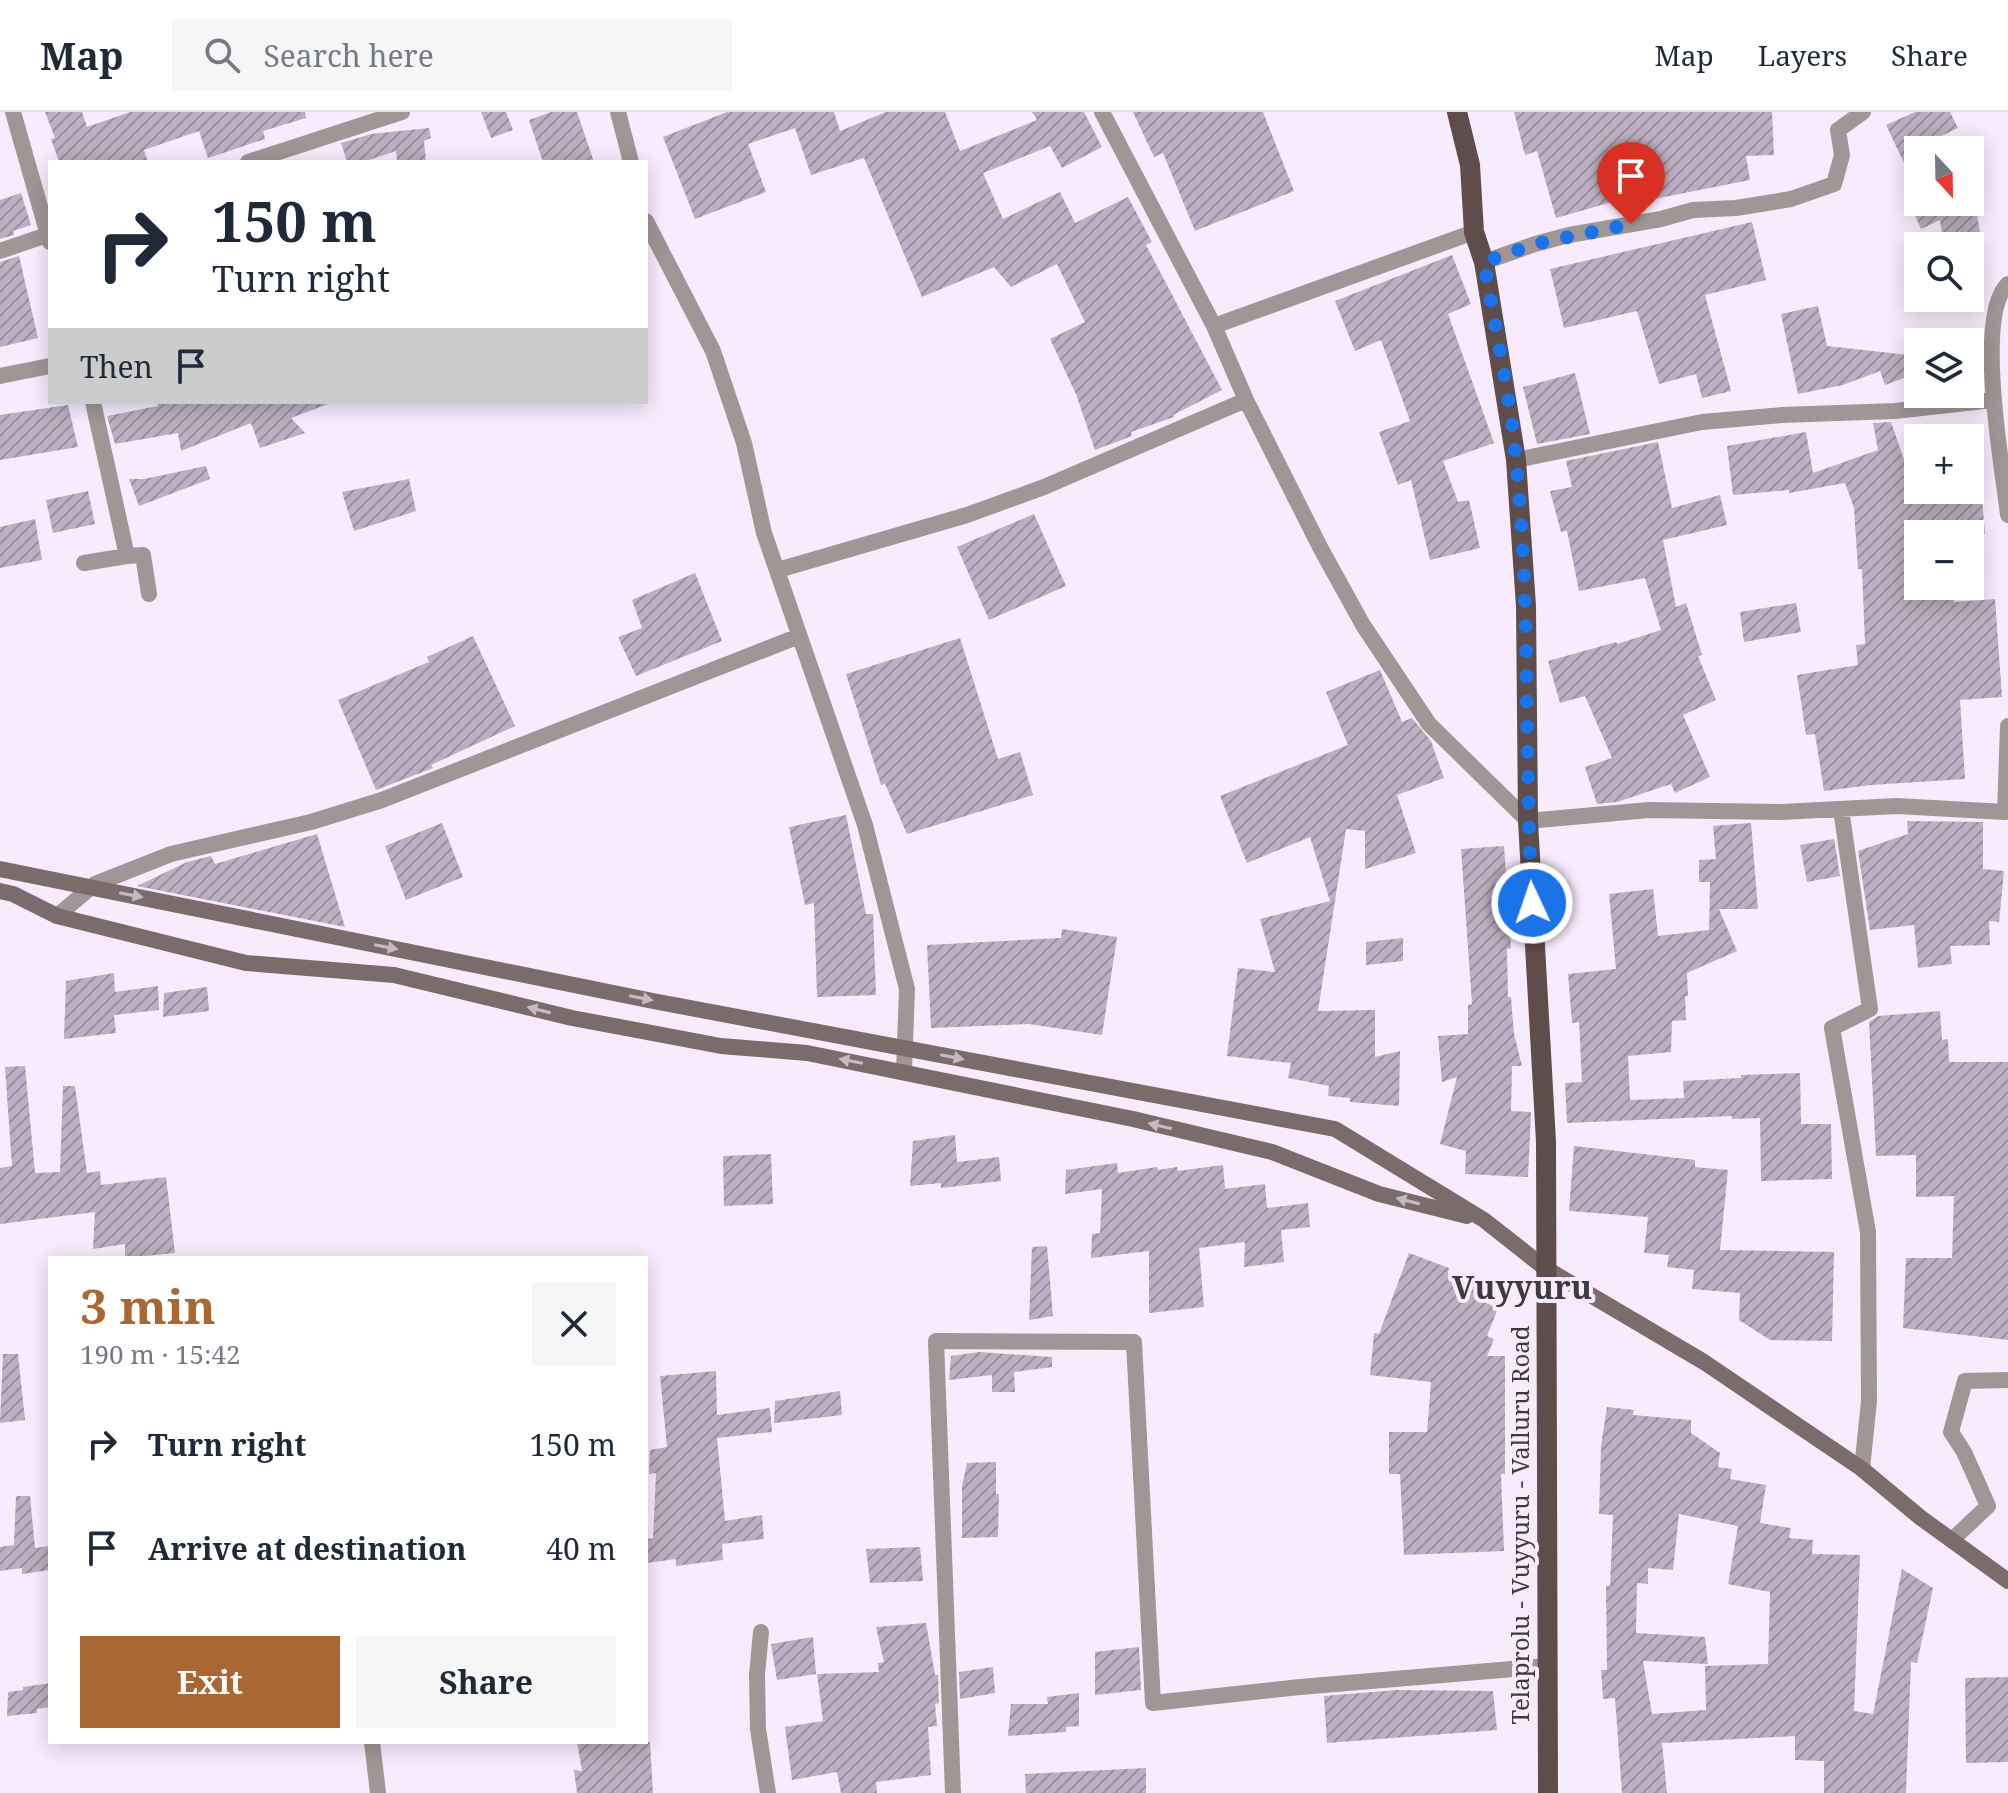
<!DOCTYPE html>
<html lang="en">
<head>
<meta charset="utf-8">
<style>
	body { margin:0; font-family:"Noto Serif",serif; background:#f6f6f7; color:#1f2937; height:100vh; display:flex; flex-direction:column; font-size:30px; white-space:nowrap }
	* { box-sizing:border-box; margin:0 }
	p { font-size:26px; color:#747a83 }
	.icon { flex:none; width:44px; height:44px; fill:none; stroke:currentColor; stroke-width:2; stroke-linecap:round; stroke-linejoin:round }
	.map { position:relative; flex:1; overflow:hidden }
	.sheet { position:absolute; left:48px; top:1144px; width:600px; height:488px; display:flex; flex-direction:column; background:#fff; border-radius:0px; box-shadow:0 4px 20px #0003 }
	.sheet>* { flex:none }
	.guide { position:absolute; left:48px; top:48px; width:600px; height:244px; border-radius:0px; box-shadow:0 4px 20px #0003; background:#fff; color:#1f2937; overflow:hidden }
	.needle { width:52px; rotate:158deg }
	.tools { position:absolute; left:1904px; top:24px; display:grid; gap:16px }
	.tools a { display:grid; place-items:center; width:80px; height:80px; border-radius:0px; background:#fff; box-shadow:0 4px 20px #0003; font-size:40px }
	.pin { position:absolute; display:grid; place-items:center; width:68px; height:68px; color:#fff; margin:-82px -34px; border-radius:50% 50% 50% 0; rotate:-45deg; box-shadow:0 0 8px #0007 }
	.pin .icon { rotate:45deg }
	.me { position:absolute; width:88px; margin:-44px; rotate:357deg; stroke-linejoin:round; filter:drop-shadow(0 0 6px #0008) }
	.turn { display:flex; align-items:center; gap:28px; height:168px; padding:0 32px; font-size:36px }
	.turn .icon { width:104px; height:104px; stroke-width:2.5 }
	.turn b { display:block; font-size:56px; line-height:68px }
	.then { display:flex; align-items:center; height:76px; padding:0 32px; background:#0003; gap:16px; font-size:30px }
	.round { display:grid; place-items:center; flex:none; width:84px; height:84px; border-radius:0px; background:#f6f6f7 }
	.overview { display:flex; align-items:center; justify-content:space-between; height:136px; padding:0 32px }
	h1 { font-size:48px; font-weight:700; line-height:60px; color:#aa6734 }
	.action { display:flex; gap:16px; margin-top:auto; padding:16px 32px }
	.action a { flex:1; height:92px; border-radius:0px; background:#aa6734; color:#fff; font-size:32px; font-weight:700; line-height:92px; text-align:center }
	.action a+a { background:#f6f6f7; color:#1f2937 }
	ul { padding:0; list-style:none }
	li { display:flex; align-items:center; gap:24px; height:104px; padding:0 32px }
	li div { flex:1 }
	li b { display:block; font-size:30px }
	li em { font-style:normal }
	header { display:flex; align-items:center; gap:48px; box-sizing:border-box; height:112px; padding:0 40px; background:#fff; border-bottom:2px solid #e0e1e3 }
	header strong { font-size:38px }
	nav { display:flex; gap:44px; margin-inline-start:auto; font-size:28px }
	.search { width:560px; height:72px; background:#f6f6f7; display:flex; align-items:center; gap:20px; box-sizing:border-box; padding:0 28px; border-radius:0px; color:#747a83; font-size:30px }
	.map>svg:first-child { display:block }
	.building { fill:url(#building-hatch); fill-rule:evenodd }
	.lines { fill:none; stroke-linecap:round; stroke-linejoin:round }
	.street { stroke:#a19695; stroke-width:16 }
	.secondary { stroke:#7b6b6a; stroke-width:16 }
	.primary { stroke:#5f4d4c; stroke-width:20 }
	.oneway { fill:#c7b8c3 }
	.route { stroke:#1a73e8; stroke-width:14; stroke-dasharray:0 25.2 }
	.labels { text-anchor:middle; stroke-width:8; stroke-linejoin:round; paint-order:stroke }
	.street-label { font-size:24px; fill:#3f3941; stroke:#f9ebfe }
	.district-label { font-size:32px; font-weight:bold; fill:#3f3941; stroke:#f9ebfe }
</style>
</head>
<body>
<header>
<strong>Map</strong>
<div class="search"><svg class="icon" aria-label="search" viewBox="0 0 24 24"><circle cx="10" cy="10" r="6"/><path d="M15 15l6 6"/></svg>Search here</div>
<nav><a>Map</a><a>Layers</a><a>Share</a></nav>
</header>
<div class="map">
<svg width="2008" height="1681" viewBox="0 0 2008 1681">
	<defs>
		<pattern id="building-hatch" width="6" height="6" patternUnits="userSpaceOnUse" patternTransform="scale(2)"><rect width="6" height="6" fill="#bcafc1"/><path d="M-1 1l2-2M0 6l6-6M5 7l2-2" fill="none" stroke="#9a8f9e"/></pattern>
	</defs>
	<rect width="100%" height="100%" fill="#f9ebfe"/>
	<path class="building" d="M45,0H82L87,15L130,0H305L306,6L263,19L265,27L208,46L199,19L144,38L148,50H59L51,27L55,26Z
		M481,0H506L513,18L491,26Z
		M551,0H577L594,50H543L529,8Z
		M727,0H834L840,19L886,0H945L960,39L1037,8L1032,0H1084L1102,35L1062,56L1050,34L983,61L1003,107L1060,80L1075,111L1128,85L1152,130L1146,133L1222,278L1173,303L1174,305L1131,320L1132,324L1095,338L1076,282L1050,227L1085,210L1057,152L1011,175L994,155L922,185L864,46L811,63L795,16L748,32L766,80L695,107L663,25Z
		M1133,0H1263L1294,79L1195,119L1163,41L1154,45Z
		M1514,0H1772L1774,43L1746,44L1750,68L1634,91L1633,84L1556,106L1537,39L1525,43Z
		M1915,0H1950L1958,16L1918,35V80L1886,13Z
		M429,16L431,26L424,29L426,50H397L396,39L363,50H347L341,31L371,22Z
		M21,81L31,113L13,119L14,123L0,127V88Z
		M1909,90H1979L1975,92L1982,131L1944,134L1940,108L1921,117Z
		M1752,110L1766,168L1705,183L1731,279L1702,286L1696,262L1659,272L1637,199L1564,216L1550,157Z
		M1452,143L1471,192L1448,202L1494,331L1443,349L1458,390L1469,388L1480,436L1430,448L1411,368L1398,373L1379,320L1410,309L1381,228L1355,239L1335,189Z
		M19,144L38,226L0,235V150Z
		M1818,194L1827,234L1918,244L1906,249L1912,263L1885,273L1880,259L1843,273L1798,282L1781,202Z
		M1575,261L1590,322L1537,332L1523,275Z
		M157,290H327L328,292L291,306L305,321L260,336L251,311L181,339L178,321L115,332L107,304L158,294Z
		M68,293L78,335L0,348V303Z
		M1891,310L1919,391L1982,386L1985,422H1918V474H1953L1954,490L1995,487L2002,585L1960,588L1965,667L1871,673L1824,679L1815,622L1806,623L1797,563L1858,553L1856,533L1865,532L1862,457H1858L1854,396L1845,371L1789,381V378L1733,383L1727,334L1806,320L1813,361L1878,338L1873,311Z
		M1658,330L1672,396L1720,383L1727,413L1663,428L1676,495L1686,491L1702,543L1698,544L1716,588L1683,603L1710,665L1675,681L1671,672L1617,690L1597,692L1585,655L1612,646L1585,584L1560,591L1548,549L1616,530L1617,532L1661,518L1645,466L1579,479L1567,419L1561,420L1550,379L1572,375L1566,349Z
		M206,354L210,367L139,394L129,367H144Z
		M409,367L416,399L354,419L342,380Z
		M88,379L95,412L53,421L46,388Z
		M1034,402L1066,474L989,508L957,435Z
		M35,407L42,448L0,456V415Z
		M695,461L722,529L636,564L618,525L642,516L632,488Z
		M1796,491L1801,520L1744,530L1740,500Z
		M473,524L515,614L431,653L433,656L376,678L338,588L429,550L427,545Z
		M960,526L998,647L1020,640L1033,683L907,722L885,672L881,673L846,562Z
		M1380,558L1402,610L1412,606L1431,629L1444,666L1397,683L1416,741L1365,757V719L1346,717L1318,899L1375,898V945L1400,939L1399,994L1350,990V986L1328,984L1329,974L1288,966L1291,951L1227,944L1238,856L1275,860L1260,807L1330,789L1310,725L1247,751L1220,684L1348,633L1326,580Z
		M846,703L866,802H873L876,883L817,885L814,791L805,793L789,715Z
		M1907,709L1983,710V757L2004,759L1999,810L1989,809L1990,833L1950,834L1952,852L1918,856L1914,813L1870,818L1858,739L1908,722Z
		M442,711L463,765L406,788L385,734Z
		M1751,711L1758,797H1719L1737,839L1687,861L1688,884H1685L1686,908L1672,909L1671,940L1628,944L1630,988L1684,986L1683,969L1741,966V963L1800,961L1801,1012H1831L1832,1067L1761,1069L1760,1006L1732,1007V1004L1567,1011L1565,971L1582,970L1579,910L1572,911L1568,862L1616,857L1609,782L1653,777L1658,824L1709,818L1710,770H1699V748L1716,747L1713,714Z
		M317,722L345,815L137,774L187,750L211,744L215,752Z
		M1834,727L1840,764L1807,770L1800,733Z
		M1504,734L1511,836L1507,837L1508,885H1511L1514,922L1522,954H1512L1511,999L1531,1000L1528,1065L1465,1062L1466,1039L1440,1032L1457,965L1442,970L1438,924L1468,922V893L1472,892L1461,737Z
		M1062,817L1117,825L1102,923L1029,912L931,916L927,833L1061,826Z
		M1403,826V849L1366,853V830Z
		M114,861L115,880L158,874L159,898L114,903L116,921L64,927L66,869Z
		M207,875L209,899L163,905L164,881Z
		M1940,899L1942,928L1948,927L1949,950H2008V1228L1903,1216L1906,1146H1952L1954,1084L1916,1085V1043L1876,1044L1869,910L1878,904Z
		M25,954L35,1061L60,1060L63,974H75L87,1061L100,1059L101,1073L166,1065L175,1141L125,1146V1132L93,1137L95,1100L0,1112V1056L12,1054L5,955Z
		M955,1023L957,1050L999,1045L1001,1069L941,1076V1071L910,1074L913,1029Z
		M1574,1034L1695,1048V1055L1728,1058L1720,1138L1834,1140L1832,1229L1770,1228L1739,1208L1740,1181L1692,1177L1694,1158L1667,1155L1669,1143L1644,1141L1648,1105L1569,1099Z
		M771,1042L773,1092L724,1094L723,1044Z
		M1117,1051L1118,1061L1157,1055L1158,1058L1177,1055L1178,1059L1223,1053L1225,1077L1265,1072L1267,1096L1308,1091L1310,1115L1281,1118L1284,1150L1244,1155L1245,1130L1199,1136L1204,1195L1149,1201V1139L1091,1146L1092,1122L1100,1121L1102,1077L1065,1082L1066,1058Z
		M1047,1134L1053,1204L1029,1208L1032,1135Z
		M1409,1141L1449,1156L1448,1161L1489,1178L1484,1190L1498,1196L1487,1224L1494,1227L1487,1244H1505V1362H1501L1504,1439L1404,1443L1400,1362H1389V1320H1427L1431,1270L1370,1263L1374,1221L1379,1222Z
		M979,1240L1052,1245V1255L1014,1260L1015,1280H992V1263L949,1268L951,1244Z
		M3,1242H18L25,1308L0,1311Z
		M716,1259L717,1303L770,1296L772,1320L717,1326L725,1409L762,1403L764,1427L722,1432L723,1448L676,1454V1447L646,1451V1427L653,1426L656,1361L649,1362L650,1338L667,1335L660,1264Z
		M840,1279L842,1303L774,1311L775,1289Z
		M1607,1295L1634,1298L1633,1303L1691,1308V1321L1720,1341L1718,1355L1732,1357L1730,1367L1766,1373L1760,1411L1791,1416L1789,1426L1813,1428L1812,1442L1860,1443L1854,1599L1873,1602L1902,1457L1933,1476L1917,1551L1911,1550L1906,1681H1824V1649L1795,1648V1624L1662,1631L1667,1681H1622L1615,1586L1603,1587L1601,1558H1607L1606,1474H1610L1613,1403L1599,1402L1601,1334ZM1679,1402L1738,1414L1728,1472L1770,1480L1768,1552L1705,1554L1706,1598L1652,1602L1643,1549L1708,1552L1705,1525L1636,1521L1637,1471L1648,1472V1456L1673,1458Z
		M996,1350V1382H999L998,1425L962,1426V1374L967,1351Z
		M16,1384H30L35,1436L50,1434V1458L22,1462V1456L0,1459V1435L14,1433Z
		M920,1435L923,1469L870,1471L866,1437Z
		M926,1511L935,1563H938L939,1591L935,1592L937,1614L928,1615L931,1663L876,1670L877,1681H841L837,1660L792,1668L785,1615L823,1609L817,1562L879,1560L878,1551L884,1550L876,1515Z
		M813,1525L816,1562L777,1568L771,1532Z
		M1139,1535L1141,1578L1095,1583V1540Z
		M993,1555L995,1581L960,1587L959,1560Z
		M2008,1565V1650L1966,1651L1965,1566Z
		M50,1571V1595L37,1597V1601L7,1604L8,1580L23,1578V1575Z
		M1397,1578L1493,1579L1497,1618L1327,1631L1324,1584Z
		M1079,1581V1614L1066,1615V1620L1008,1624L1011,1592H1048L1047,1585Z
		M577,1630H650L653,1681H577L574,1658L582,1659Z
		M1146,1656V1681H1026L1025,1662Z"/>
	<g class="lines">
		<path class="street" d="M13,0L50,130
			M618,0L631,50
			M1102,0L1214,214L1246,288L1321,437L1363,513L1429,612L1528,709L1649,698L1781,700L1897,694L2005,700L2008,614
			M248,50L402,0
			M646,109L713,239L744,331L764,421L865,713L907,877L904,959
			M0,139L50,122
			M1484,150L1535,132L1569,123L1661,107L1693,98L1736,96L1791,87L1834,72L1842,43L1838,18L1863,0
			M2008,172C1974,203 2003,357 2008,403
			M1214,214L1474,120
			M0,264L50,254
			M1516,348L1702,310L1782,303L1895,299L1993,288
			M127,444L143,443L149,482
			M84,451L127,444L93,290
			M778,458L967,403L1044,375L1246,288
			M1841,697L1870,897L1832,916L1868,1120L1869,1289L1862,1357
			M57,804L95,772L171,742L311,710L382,688L799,524
			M1952,1428L1988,1394L1964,1340L1951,1320L1965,1269L2008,1268
			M761,1520L757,1563L758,1617L768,1681
			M372,1630L378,1681
			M953,1681L936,1229L1134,1230L1153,1591L1300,1575L1548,1554"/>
		<path class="secondary" d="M0,757L653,889L1335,1017L1484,1108L1545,1156L1704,1250L1862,1357L1921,1406L2008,1469
			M0,779L13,782L57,804L246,851L394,863L572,906L721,934L807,941L1133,1007L1272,1040L1379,1082L1467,1104"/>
		<path class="primary" d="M1457,0L1470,53L1474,120L1484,150L1516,348L1526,494L1528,709L1546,1030L1548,1681"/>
	</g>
	<defs><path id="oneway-solid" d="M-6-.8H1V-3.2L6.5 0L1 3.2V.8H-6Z" transform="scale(2)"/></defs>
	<g class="oneway">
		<use href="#oneway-solid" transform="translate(131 783) rotate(11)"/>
		<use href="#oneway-solid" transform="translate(386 835) rotate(11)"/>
		<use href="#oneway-solid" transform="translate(641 886) rotate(11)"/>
		<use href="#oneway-solid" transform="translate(539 898) rotate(-166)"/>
		<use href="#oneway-solid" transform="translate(952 945) rotate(11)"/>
		<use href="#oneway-solid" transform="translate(851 949) rotate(-169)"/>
		<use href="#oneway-solid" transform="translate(1160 1014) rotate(-167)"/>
		<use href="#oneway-solid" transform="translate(1408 1089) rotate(-166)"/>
	</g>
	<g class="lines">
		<path class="route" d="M1532,791C1524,643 1531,495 1516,348C1510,282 1495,216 1484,150L1535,132L1631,112"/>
	</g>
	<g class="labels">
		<g class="street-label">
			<text transform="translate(1521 1413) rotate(-90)" y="8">Telaprolu - Vuyyuru - Valluru Road</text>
		</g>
		<g class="district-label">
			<text x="1522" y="1187">Vuyyuru</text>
		</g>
	</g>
</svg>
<div class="tools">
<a><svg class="needle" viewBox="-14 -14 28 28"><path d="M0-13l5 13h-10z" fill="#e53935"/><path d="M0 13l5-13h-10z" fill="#747a83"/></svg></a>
<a><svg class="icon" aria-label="search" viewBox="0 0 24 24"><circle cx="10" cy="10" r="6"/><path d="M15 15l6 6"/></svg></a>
<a><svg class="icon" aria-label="layers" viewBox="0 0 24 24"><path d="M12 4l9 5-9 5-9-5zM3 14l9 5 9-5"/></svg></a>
<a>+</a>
<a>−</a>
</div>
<div class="pin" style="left:1631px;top:112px;background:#d93025"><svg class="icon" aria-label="arrive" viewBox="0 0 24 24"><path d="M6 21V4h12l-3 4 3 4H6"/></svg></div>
<svg class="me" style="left:1532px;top:791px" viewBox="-20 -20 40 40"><circle r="17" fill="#1a73e8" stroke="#fff" stroke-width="3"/><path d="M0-11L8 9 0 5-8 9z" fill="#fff"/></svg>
<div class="guide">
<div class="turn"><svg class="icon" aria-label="right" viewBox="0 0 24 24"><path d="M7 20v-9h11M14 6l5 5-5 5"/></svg><div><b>150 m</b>Turn right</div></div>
<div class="then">Then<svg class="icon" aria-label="arrive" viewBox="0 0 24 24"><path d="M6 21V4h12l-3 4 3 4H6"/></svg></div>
</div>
<section class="sheet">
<div class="overview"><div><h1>3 min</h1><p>190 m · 15:42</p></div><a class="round"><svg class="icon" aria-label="close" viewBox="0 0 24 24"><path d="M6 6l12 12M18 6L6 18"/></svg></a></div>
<ul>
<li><svg class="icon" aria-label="right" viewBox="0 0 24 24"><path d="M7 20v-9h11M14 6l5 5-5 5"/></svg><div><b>Turn right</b></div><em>150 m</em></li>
<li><svg class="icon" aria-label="arrive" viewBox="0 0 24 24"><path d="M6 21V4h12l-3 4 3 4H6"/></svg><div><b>Arrive at destination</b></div><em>40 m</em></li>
</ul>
<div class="action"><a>Exit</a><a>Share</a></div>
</section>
</div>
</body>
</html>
